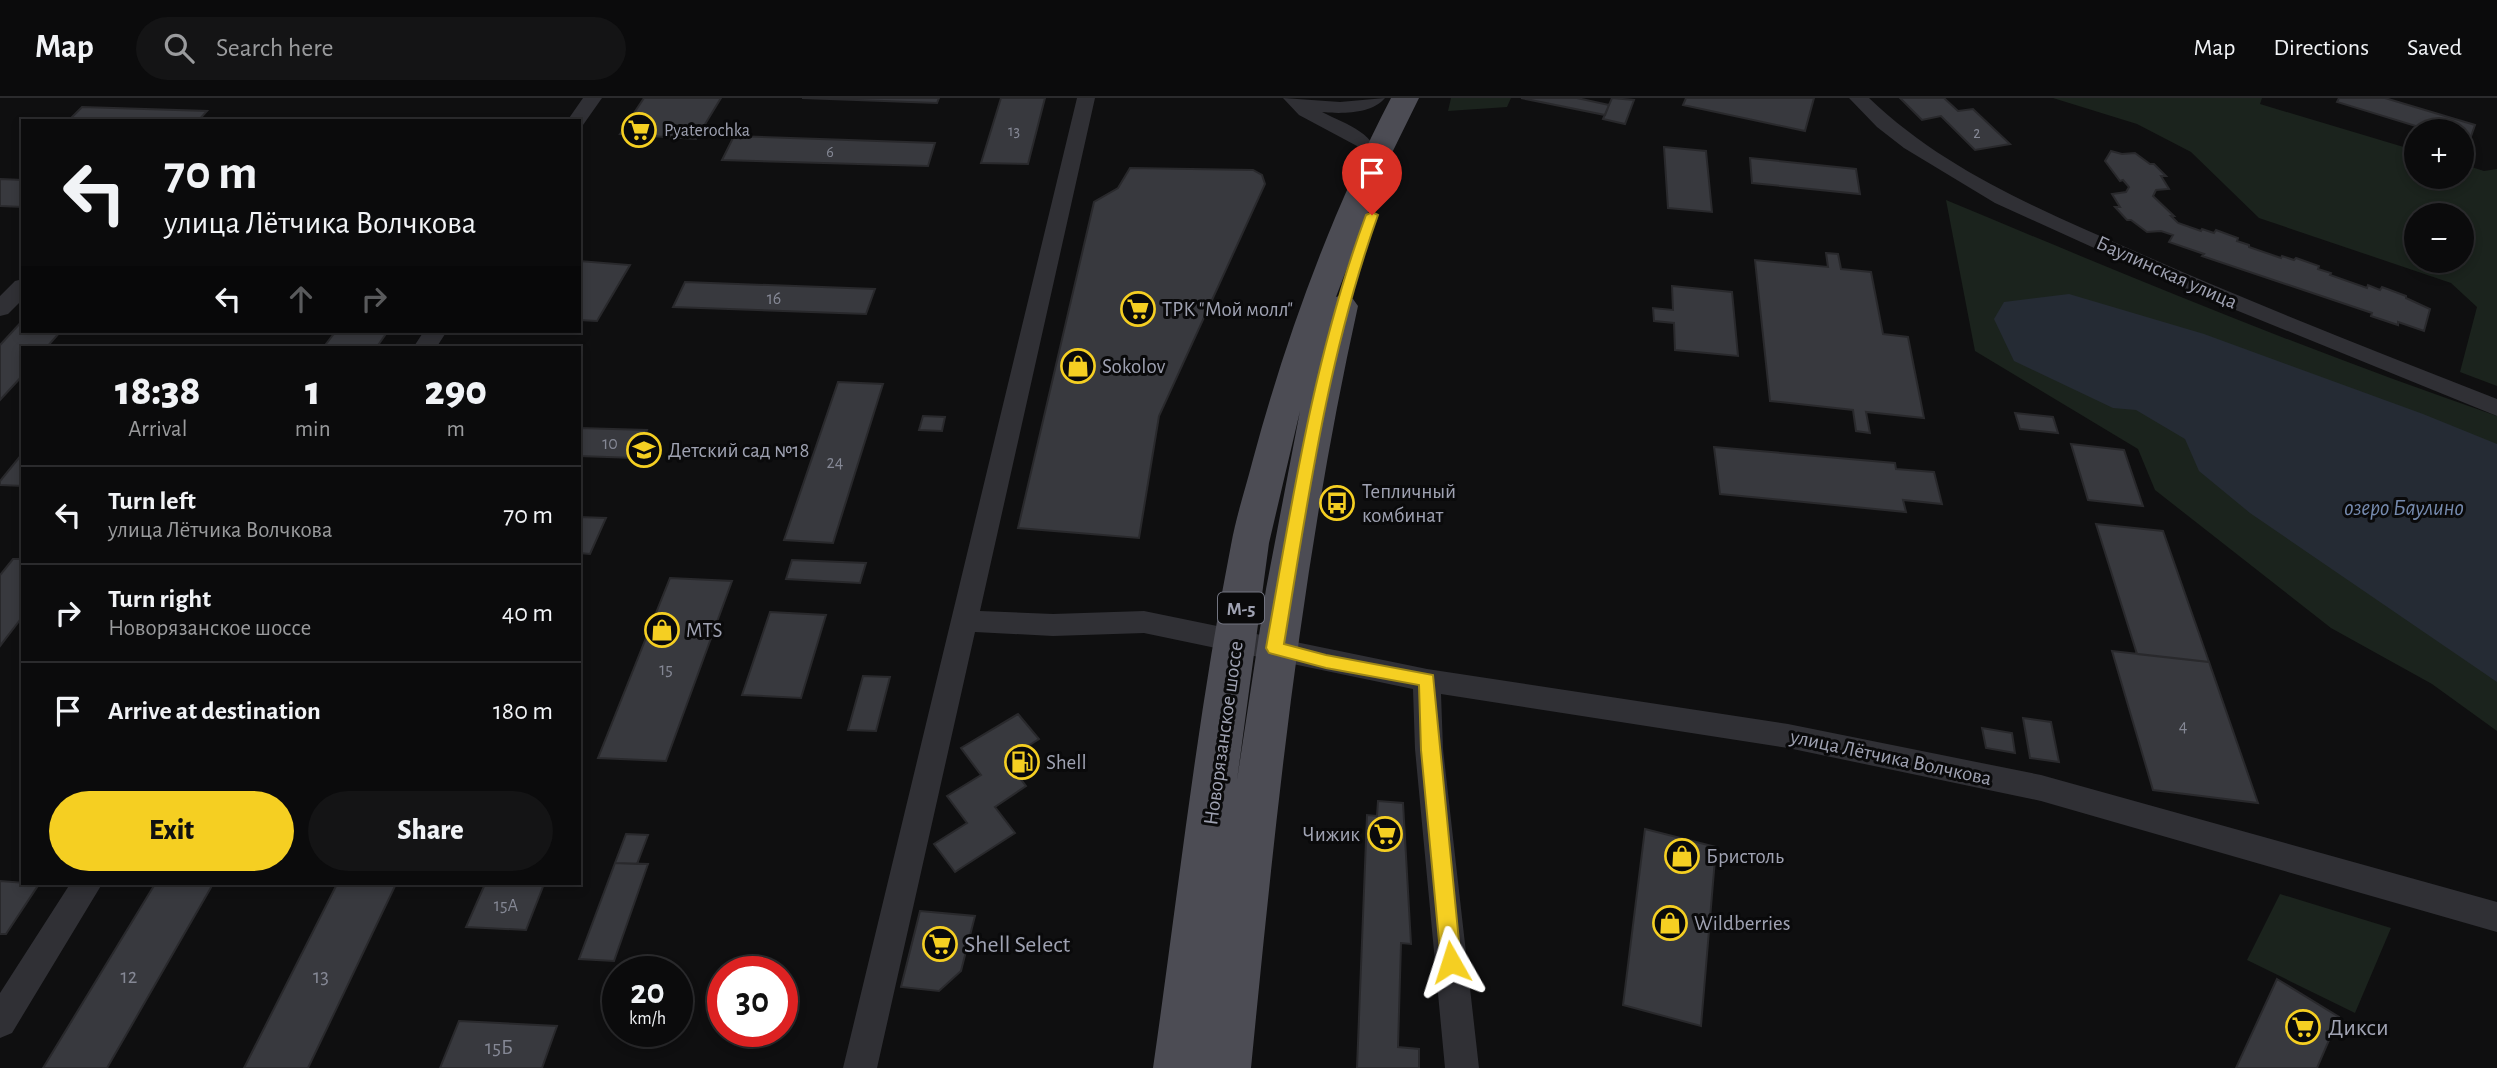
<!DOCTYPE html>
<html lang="en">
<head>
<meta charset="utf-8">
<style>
	body { margin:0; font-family:"Alegreya Sans",sans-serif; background:#141415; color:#f1f3f6; height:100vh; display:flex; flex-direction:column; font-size:26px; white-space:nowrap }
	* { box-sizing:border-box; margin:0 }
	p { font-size:23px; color:#9a9b9d }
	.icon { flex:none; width:38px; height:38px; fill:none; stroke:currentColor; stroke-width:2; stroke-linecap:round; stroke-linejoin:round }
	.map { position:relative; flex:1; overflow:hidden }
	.panel { position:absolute; left:21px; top:248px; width:560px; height:539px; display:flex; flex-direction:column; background:#0b0b0c; border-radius:0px; box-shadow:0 4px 10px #0003,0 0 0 2px #2b2b2d }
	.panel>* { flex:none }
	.hud { position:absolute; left:21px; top:21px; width:560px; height:214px; border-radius:0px; box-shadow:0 4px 10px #0003,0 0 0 2px #2b2b2d; background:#0b0b0c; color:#f1f3f6; overflow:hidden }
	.controls { position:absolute; left:2404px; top:21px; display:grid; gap:14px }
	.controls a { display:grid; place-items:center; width:70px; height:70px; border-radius:50%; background:#0b0b0c; box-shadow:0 4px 10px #0003,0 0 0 2px #2b2b2d; font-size:35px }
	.speed { position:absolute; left:602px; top:858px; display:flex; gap:14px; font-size:35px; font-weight:700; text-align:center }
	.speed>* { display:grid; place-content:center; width:91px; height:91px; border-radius:50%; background:#0b0b0c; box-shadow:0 4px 10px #0003,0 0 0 2px #2b2b2d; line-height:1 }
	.speed small { font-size:18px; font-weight:400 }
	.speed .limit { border:10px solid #d22; background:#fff; color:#111 }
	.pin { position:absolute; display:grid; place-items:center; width:60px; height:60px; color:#fff; margin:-72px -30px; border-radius:50% 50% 50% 0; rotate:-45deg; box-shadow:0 0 7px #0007 }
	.pin .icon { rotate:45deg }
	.me { position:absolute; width:77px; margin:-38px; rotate:354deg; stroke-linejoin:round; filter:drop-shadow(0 0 5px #0008) }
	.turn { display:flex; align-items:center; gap:24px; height:147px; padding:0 28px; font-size:32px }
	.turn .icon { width:91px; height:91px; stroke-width:2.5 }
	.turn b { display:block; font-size:49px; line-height:60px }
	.lanes { display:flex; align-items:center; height:66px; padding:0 28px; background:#0003; justify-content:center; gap:35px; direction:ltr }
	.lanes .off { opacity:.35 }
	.eta { display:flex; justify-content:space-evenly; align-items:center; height:119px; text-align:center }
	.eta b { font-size:42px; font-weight:800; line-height:49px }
	.primary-button { display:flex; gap:14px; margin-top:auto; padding:14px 28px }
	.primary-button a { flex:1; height:80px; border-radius:42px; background:#f5cf22; color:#111; font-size:28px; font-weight:800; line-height:80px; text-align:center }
	.primary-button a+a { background:#141415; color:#f1f3f6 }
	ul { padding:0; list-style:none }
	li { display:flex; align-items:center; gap:21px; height:98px; padding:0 28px; border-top:2px solid #2b2b2d }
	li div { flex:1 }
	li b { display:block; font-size:26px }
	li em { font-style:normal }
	header { display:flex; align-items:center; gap:42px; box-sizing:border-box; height:98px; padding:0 35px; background:#0b0b0c; border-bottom:2px solid #2b2b2d }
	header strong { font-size:33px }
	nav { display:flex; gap:38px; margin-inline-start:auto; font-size:24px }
	.search { width:490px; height:63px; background:#141415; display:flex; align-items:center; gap:18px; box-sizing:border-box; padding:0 24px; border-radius:38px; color:#9a9b9d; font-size:26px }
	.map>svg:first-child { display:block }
	.green { fill:#1b231d; fill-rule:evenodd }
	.water { fill:#252b34 }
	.building { fill:#38393e; stroke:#29292c; stroke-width:2 }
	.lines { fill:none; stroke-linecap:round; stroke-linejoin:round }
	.minor { fill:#303035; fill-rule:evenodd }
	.primary { fill:#4c4c54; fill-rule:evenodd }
	.route { fill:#f5cf22; stroke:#9f8716; stroke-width:2 }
	.labels { text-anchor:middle; stroke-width:6; stroke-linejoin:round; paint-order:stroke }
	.far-number-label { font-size:16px; fill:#858895 }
	.far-poi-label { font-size:18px; fill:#9fa2b2; stroke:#0a0a0b; text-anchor:start }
	.number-label { font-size:18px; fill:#858895 }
	.shield { fill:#0a0a0b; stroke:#727480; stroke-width:2 }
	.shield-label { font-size:19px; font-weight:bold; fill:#9fa2b2 }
	.street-label { font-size:21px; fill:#9fa2b2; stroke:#0a0a0b }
	.poi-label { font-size:21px; fill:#9fa2b2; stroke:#0a0a0b; text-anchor:start }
	.near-number-label { font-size:21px; fill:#858895 }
	.water-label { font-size:23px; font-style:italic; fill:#758aae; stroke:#0a0a0b }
	.near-poi-label { font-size:24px; fill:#9fa2b2; stroke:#0a0a0b; text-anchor:start }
</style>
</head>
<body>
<header>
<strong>Map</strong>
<div class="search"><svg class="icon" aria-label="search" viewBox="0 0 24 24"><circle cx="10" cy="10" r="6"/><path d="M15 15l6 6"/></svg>Search here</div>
<nav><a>Map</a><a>Directions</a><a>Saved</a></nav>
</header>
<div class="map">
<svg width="2497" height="970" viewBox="0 0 2497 970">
	<rect width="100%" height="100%" fill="#0f0f10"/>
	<path class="green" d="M1451,0H1511L1507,9L1448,13Z
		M2053,0H2262L2260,6L2417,53V79H2462V66L2484,73L2497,71V288L2460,274L2477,209L2451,185L2259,120L2191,54L2137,26ZM2417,117H2462V163H2417Z
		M1946,102C2128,178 2310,254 2497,318V633L2432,586L2331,530L2155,392L2138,351L1975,253Z
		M2280,796L2391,830L2355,915L2247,862Z"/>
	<path class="water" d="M2069,196L2204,236L2423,316L2497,346V584L2250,415L2199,373L2185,341L2136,312L2113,310L2014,263L1994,221L2004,204Z"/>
	<path class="building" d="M644,0H721L696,41L620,36Z
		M802,0H939L937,5Z
		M1001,0H1045L1028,66L981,65Z
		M1521,0H1577L1609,7L1605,17Z
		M1612,0L1634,2L1625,26L1603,21Z
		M1686,0H1814L1805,33L1683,7Z
		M1900,0H1944L1958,13L1973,11L2010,46L1975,52L1941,18L1922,22Z
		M2339,0H2385L2475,27L2469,44L2462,42V33H2432L2337,4Z
		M82,9L207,13L198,23H68Z
		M734,38L935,45L928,68L722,62Z
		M1664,49L1706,53L1712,114L1668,110Z
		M2111,53L2122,56L2135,55L2150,66H2154L2166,78H2161L2169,91L2156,92L2153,98L2174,118H2171L2178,125L2201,133L2202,131L2214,135L2216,132L2238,140L2237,143L2249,147V149L2281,160L2282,158L2294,162L2296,160L2319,168L2318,171L2331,175L2330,177L2367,190L2368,187L2380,192L2382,189L2406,198V200L2430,211L2424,233L2398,224V227L2371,218L2372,215L2202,158L2204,156L2169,144L2173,137L2161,133L2147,134L2131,122H2127L2115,109H2120L2112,96L2126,94L2129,89L2123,82L2120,83L2105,63Z
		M1750,60L1856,71L1860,96L1752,85Z
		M1130,70L1253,72L1262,77L1265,86L1159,318L1139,440L1018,430L1094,104L1118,90Z
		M0,81L23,82V109L0,108Z
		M1826,155L1838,156L1841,171L1871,174L1883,236L1908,239L1924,320L1866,314L1870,335L1856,333L1853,312L1770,303L1755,162L1828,169Z
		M579,163L630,167L597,223L579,222Z
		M685,184L875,191L866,216L673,209Z
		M1672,188L1732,194L1738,258L1675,252L1674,225L1654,223L1653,210L1673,212Z
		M23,222V233H61L46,250H23V277L0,302V247Z
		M336,233H388L376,250H323Z
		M838,284L883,286L833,445L784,442Z
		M2015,315L2053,319L2058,335L2020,331Z
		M923,318L945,319L942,333L919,332Z
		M579,330L647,332L635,360L579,358Z
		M2071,346L2124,352L2143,408L2088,402Z
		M1714,349L1895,365L1896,371L1934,374L1942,406L1903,402L1906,414L1720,396Z
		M22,356L23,388L0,387V383Z
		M579,419L606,420L590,456L579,455Z
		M2096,426L2163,433L2209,564L2137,556Z
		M13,461H23V518L0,548V477Z
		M792,462L866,465L860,485L786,481Z
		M670,480L732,483L666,663L598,660Z
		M770,514L826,517L801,600L742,597Z
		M2112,553L2209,564L2258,705L2153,692Z
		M863,578L890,579L876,633L848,632Z
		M1018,616L1039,641L1006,662L1026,688L995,709L1015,735L955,774L934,746L967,725L947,698L981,677L961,650Z
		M2023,620L2051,624L2059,664L2030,660Z
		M1982,630L2012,635L2015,655L1986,650Z
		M1378,703L1403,705L1411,846L1401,845L1398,949L1419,951V970H1357L1367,717L1377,718Z
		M1645,731L1716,749L1701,928L1623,907Z
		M626,736L648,737L637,766L615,765Z
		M615,765L648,766L614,863L579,861Z
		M0,783L39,786L6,836H0Z
		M155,786H213L107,970H43Z
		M337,786H396L308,970H244Z
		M485,786H544L526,832L466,829Z
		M920,813L975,818L961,873L939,893L901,889Z
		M2277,881L2339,919L2317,970H2236Z
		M459,923L557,928L542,970H440Z"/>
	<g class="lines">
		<path class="minor" d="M583,0H602L583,27L579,28V23H567Z
			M1077,0H1095L980,513L1053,516L1144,513L1427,571L1788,626L2041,677L2497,804V834L2041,703L1788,650L1441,596L1443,651L1479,970H1445L1415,651L1413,591L1144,535L1053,538L975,534L877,970H843Z
			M1283,0L1340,4L1385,0C1372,16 1341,16 1322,14C1349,28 1376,34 1381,67L1378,71H1364L1357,48L1299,17Z
			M1849,0H1869C1945,73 2043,113 2139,155C2257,207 2377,254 2497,301V318L2189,193L1995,105L1904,50L1877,29Z
			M23,181V201L8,216L0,218V198L15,183Z
			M424,233H447L436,250H413Z
			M70,786H102L12,935L0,940V895Z"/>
		<path class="primary" d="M1391,0H1419L1386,67L1336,199L1342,197L1353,201L1358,208C1302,460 1276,714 1251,970H1153C1178,796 1197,620 1231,447C1236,419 1245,392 1252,365C1286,238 1331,116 1391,0ZM1300,313L1266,491L1237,682L1269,445Z"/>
	</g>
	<path class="route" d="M1372,114L1378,117C1328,256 1308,401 1284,546L1326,557L1433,577L1461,864L1458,870L1451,873L1444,870L1441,864L1421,652L1419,587L1326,570L1269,555L1266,550C1292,404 1314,257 1366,117Z"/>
	<defs>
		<g id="supermarket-ring" transform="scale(1.75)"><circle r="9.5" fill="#0a0a0b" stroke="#f5cf22" stroke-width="1.5"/><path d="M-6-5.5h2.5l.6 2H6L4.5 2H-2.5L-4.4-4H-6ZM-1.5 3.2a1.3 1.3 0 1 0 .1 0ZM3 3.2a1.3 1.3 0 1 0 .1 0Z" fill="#f5cf22"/></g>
		<g id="shop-ring" transform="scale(1.75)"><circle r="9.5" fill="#0a0a0b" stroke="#f5cf22" stroke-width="1.5"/><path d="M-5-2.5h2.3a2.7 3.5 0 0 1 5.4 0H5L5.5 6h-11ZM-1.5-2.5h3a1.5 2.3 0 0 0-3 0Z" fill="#f5cf22"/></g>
		<g id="school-ring" transform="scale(1.75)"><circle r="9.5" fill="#0a0a0b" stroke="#f5cf22" stroke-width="1.5"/><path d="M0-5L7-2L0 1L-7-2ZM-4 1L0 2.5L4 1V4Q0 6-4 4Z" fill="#f5cf22"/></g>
		<g id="bus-ring" transform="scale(1.75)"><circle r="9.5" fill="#0a0a0b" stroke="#f5cf22" stroke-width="1.5"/><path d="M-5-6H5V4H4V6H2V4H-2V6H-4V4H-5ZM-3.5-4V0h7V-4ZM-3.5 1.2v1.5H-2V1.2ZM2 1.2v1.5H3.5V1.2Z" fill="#f5cf22"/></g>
		<g id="fuel-ring" transform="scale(1.75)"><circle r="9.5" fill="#0a0a0b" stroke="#f5cf22" stroke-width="1.5"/><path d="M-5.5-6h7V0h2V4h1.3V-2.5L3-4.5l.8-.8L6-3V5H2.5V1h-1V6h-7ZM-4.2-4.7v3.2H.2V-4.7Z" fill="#f5cf22"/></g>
	</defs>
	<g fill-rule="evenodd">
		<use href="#supermarket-ring" x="639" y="32"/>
		<use href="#supermarket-ring" x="1138" y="211"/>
		<use href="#shop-ring" x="1078" y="268"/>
		<use href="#school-ring" x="644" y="352"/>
		<use href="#bus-ring" x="1337" y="405"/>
		<use href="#shop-ring" x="662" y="532"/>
		<use href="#fuel-ring" x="1022" y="664"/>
		<use href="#supermarket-ring" x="1385" y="736"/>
		<use href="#shop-ring" x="1682" y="758"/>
		<use href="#shop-ring" x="1670" y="825"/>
		<use href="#supermarket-ring" x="940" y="846"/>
		<use href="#supermarket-ring" x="2303" y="929"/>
	</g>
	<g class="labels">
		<g class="far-number-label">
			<text x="1014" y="38">13</text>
			<text x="1977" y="40">2</text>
			<text x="830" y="59">6</text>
		</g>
		<g class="far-poi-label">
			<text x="664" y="38">Pyaterochka</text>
		</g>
		<g class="number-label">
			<text x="774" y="206">16</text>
			<text x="610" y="351">10</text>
			<text x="835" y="370">24</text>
			<text x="666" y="577">15</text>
			<text x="2183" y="634">4</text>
			<text x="506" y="813">15А</text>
		</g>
		<rect class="shield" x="1218" y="494.5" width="46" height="31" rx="5"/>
		<g class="shield-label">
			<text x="1241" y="517">М-5</text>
		</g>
		<g class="street-label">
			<text transform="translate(2167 174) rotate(24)" y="7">Баулинская улица</text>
			<text transform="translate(1223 635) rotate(-82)" y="7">Новорязанское шоссе</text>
			<text transform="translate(1891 659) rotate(12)" y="7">улица Лётчика Волчкова</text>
		</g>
		<g class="poi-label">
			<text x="1162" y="218">ТРК "Мой молл"</text>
			<text x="1102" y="275">Sokolov</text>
			<text x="668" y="359">Детский сад №18</text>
			<text x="1362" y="400">Тепличный<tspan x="1362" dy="24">комбинат</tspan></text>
			<text x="686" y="539">MTS</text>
			<text x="1046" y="671">Shell</text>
			<text x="1360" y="743" text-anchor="end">Чижик</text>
			<text x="1706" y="765">Бристоль</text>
			<text x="1694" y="832">Wildberries</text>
		</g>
		<g class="near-number-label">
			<text x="129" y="885">12</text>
			<text x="321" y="885">13</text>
			<text x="499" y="956">15Б</text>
		</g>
		<g class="water-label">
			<text x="2404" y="417">озеро Баулино</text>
		</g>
		<g class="near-poi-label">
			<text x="964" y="854">Shell Select</text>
			<text x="2328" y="937">Дикси</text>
		</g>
	</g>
</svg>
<div class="controls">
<a>+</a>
<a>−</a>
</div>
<div class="speed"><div>20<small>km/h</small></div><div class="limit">30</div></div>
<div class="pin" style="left:1372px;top:117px;background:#d93025"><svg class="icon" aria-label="arrive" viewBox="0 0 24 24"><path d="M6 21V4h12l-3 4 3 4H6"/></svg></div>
<svg class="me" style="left:1451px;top:864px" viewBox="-20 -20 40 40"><path d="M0-17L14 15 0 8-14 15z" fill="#f5cf22" stroke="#fff" stroke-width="4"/></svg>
<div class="hud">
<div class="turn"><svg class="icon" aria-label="left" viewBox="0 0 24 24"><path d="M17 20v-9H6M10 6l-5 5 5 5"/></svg><div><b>70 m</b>улица Лётчика Волчкова</div></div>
<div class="lanes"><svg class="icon" aria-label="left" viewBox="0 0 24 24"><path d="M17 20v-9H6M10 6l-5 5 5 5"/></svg><svg class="icon off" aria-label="ahead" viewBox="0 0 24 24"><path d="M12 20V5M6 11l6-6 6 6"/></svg><svg class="icon off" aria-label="right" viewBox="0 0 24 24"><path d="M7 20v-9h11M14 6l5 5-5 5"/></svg></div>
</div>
<section class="panel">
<div class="eta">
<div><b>18:38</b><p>Arrival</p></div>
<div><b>1</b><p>min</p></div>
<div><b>290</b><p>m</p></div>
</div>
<ul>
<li><svg class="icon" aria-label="left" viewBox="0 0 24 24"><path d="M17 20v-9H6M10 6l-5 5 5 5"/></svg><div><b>Turn left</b><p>улица Лётчика Волчкова</p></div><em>70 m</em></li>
<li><svg class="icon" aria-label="right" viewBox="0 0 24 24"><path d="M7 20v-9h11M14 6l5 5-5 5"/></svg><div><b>Turn right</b><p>Новорязанское шоссе</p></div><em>40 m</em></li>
<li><svg class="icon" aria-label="arrive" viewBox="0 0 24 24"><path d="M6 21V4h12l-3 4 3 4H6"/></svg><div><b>Arrive at destination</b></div><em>180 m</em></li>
</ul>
<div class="primary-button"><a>Exit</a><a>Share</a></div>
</section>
</div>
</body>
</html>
